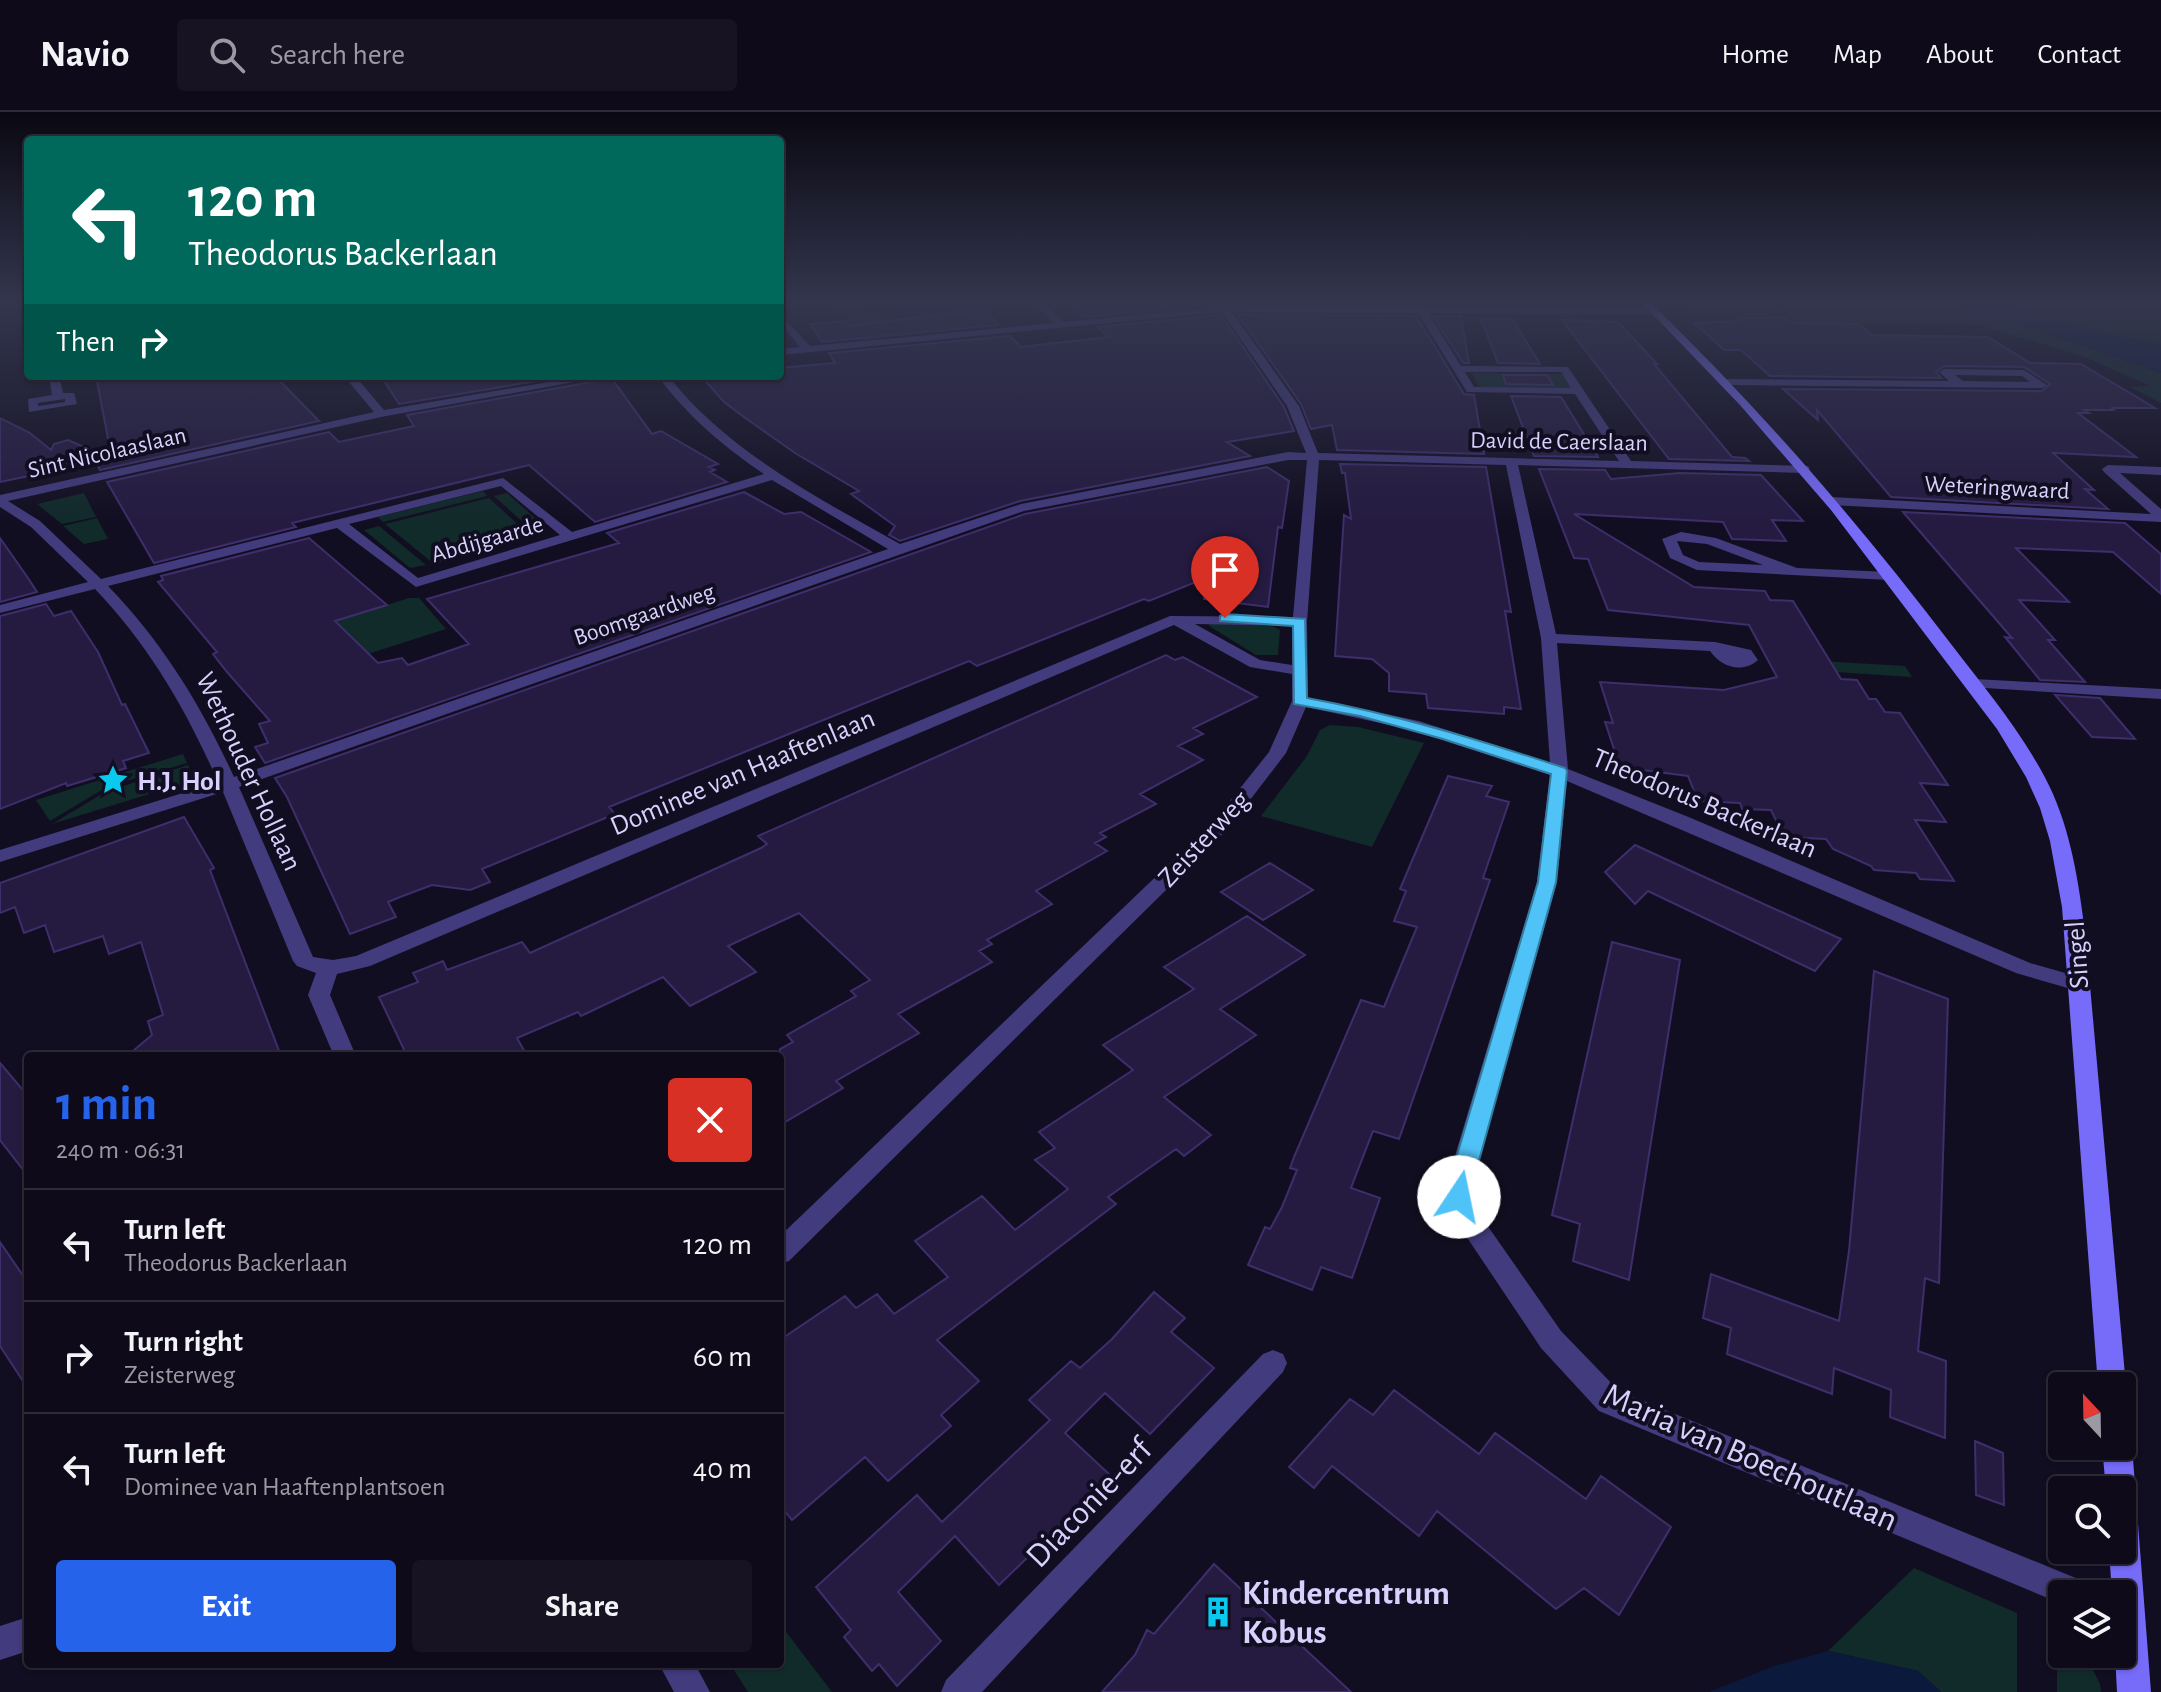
<!DOCTYPE html>
<html lang="en">
<head>
<meta charset="utf-8">
<style>
	body { margin:0; font-family:"Alegreya Sans",sans-serif; background:#171322; color:#f1f3f6; height:100vh; display:flex; flex-direction:column; font-size:30px; white-space:nowrap }
	* { box-sizing:border-box; margin:0 }
	p { font-size:26px; color:#9b9aa2 }
	.icon { flex:none; width:44px; height:44px; fill:none; stroke:currentColor; stroke-width:2; stroke-linecap:round; stroke-linejoin:round }
	.map { position:relative; flex:1; overflow:hidden }
	.drawer { position:absolute; left:24px; top:940px; width:760px; height:616px; display:flex; flex-direction:column; background:#0e0a19; border-radius:8px; box-shadow:0 2px 6px #0004,0 0 0 2px #2e2b38 }
	.drawer>* { flex:none }
	.banner { position:absolute; left:24px; top:24px; width:760px; height:244px; border-radius:8px; box-shadow:0 2px 6px #0004,0 0 0 2px #2e2b38; background:#00695c; color:#fff; overflow:hidden }
	.needle { width:52px; rotate:338deg }
	.fabs { position:absolute; left:2048px; top:1260px; display:grid; gap:16px }
	.fabs a { display:grid; place-items:center; width:88px; height:88px; border-radius:8px; background:#0e0a19; box-shadow:0 2px 6px #0004,0 0 0 2px #2e2b38; font-size:40px }
	.pin { position:absolute; display:grid; place-items:center; width:68px; height:68px; color:#fff; margin:-82px -34px; border-radius:50% 50% 50% 0; rotate:-45deg; box-shadow:0 0 8px #0007 }
	.pin .icon { rotate:45deg }
	.me { position:absolute; width:88px; margin:-44px; rotate:11deg; stroke-linejoin:round; filter:drop-shadow(0 0 6px #0008) }
	.turn { display:flex; align-items:center; gap:28px; height:168px; padding:0 32px; font-size:36px }
	.turn .icon { width:104px; height:104px; stroke-width:2.5 }
	.turn b { display:block; font-size:56px; line-height:68px }
	.then { display:flex; align-items:center; height:76px; padding:0 32px; background:#0003; gap:16px; font-size:30px }
	.round { display:grid; place-items:center; flex:none; width:84px; height:84px; border-radius:8px; background:#171322 }
	.headline { display:flex; align-items:center; justify-content:space-between; height:136px; padding:0 32px }
	h1 { font-size:48px; font-weight:700; line-height:60px; color:#2563eb }
	.action { display:flex; gap:16px; margin-top:auto; padding:16px 32px }
	.action a { flex:1; height:92px; border-radius:8px; background:#2563eb; color:#fff; font-size:32px; font-weight:700; line-height:92px; text-align:center }
	.action a+a { background:#171322; color:#f1f3f6 }
	ul { padding:0; list-style:none }
	li { display:flex; align-items:center; gap:24px; height:112px; padding:0 32px; border-top:2px solid #2e2b38 }
	li div { flex:1 }
	li b { display:block; font-size:30px }
	li em { font-style:normal }
	header { display:flex; align-items:center; gap:48px; box-sizing:border-box; height:112px; padding:0 40px; background:#0e0a19; border-bottom:2px solid #2e2b38 }
	header strong { font-size:38px }
	nav { display:flex; gap:44px; margin-inline-start:auto; font-size:28px }
	.search { width:560px; height:72px; background:#171322; display:flex; align-items:center; gap:20px; box-sizing:border-box; padding:0 28px; border-radius:8px; color:#9b9aa2; font-size:30px }
	.map>svg:first-child { display:block }
	.green { fill:#112a2a }
	.water { fill:#0b1a3c }
	.building { fill:#251b41; stroke:#3e2e6c; stroke-width:2 }
	.lines { fill:none; stroke-linecap:round; stroke-linejoin:round }
	.street { fill:#423b7d; fill-rule:evenodd }
	.secondary { fill:#776bf9; fill-rule:evenodd }
	.route { fill:#4fc3f7; stroke:#337fa1; stroke-width:2 }
	.labels { text-anchor:middle; stroke-width:8; stroke-linejoin:round; paint-order:stroke }
	.far-street-label { font-size:24px; fill:#d8d0fd; stroke:#120e21 }
	.street-label { font-size:28px; fill:#d8d0fd; stroke:#120e21 }
	.poi-label { font-size:28px; font-weight:bold; fill:#d8d0fd; stroke:#120e21; text-anchor:start }
	.near-street-label { font-size:34px; fill:#d8d0fd; stroke:#120e21 }
	.near-poi-label { font-size:34px; font-weight:bold; fill:#d8d0fd; stroke:#120e21; text-anchor:start }
</style>
</head>
<body>
<header>
<strong>Navio</strong>
<div class="search"><svg class="icon" aria-label="search" viewBox="0 0 24 24"><circle cx="10" cy="10" r="6"/><path d="M15 15l6 6"/></svg>Search here</div>
<nav><a>Home</a><a>Map</a><a>About</a><a>Contact</a></nav>
</header>
<div class="map">
<svg width="2161" height="1580" viewBox="0 0 2161 1580">
	<rect width="100%" height="100%" fill="#120e21"/>
	<path class="green" d="M829,191H860L908,223L863,228Z
		M1882,191H1932L2028,215L2161,261V291L2130,275L2150,274L2085,245L1979,213L1797,211L1788,205L1690,204L1680,194H1888Z
		M1979,191H2161V233Z
		M1472,261L1563,262L1574,278L1480,277Z
		M483,379L487,384L383,410L378,405Z
		M84,381L96,405L62,412L37,392Z
		M507,381L546,416L547,420L537,423L494,384Z
		M489,386L531,424L434,452L385,412Z
		M97,406L108,427L84,432L63,414Z
		M379,414L426,453L410,456L364,418Z
		M409,486H419L446,517L346,549L333,510Z
		M1216,510L1272,514L1280,518L1278,543H1256L1209,514L1210,511Z
		M1770,546L1905,554L1912,565L1776,556Z
		M1330,613L1358,615L1424,631L1372,735L1261,704L1307,644L1320,618Z
		M183,642L187,651L126,669L125,666H110L111,670L103,673L105,676L50,709L36,688Z
		M188,653L195,668L52,712L105,680Z
		M1914,1456L2017,1501V1580H1941L1918,1559L1828,1539Z
		M780,1512L832,1580H748L730,1552H780Z
		M2057,1512L2062,1515V1542H2085L2100,1572L2101,1580H2057Z"/>
	<path class="water" d="M1932,191H1979L2161,233V261L2058,224Z
		M1828,1539L1918,1559L1941,1580H1709L1774,1554Z"/>
	<path class="building" d="M1069,191H1218V192L1085,205Z
		M983,197L999,213L822,230L810,212L845,209L849,214Z
		M1221,203L1284,295L1294,319L1227,330L1250,344L1020,389L900,429L889,423L895,414L851,382L859,379L795,341L744,305L724,290L701,264H780V256L835,251L829,241L1010,224L1021,235L1109,225L1097,215Z
		M1238,203L1416,204L1464,282L1474,283L1484,342L1337,338L1332,313L1311,317L1301,292Z
		M1433,204H1461L1469,251H1463Z
		M1737,206H1786L1793,211L1859,212L1872,223L1988,225L2030,251L2081,252L2155,296H2111L2115,298H2084L2089,301H2078L2136,345L2053,341L2094,378L2085,377L2108,397L1891,385L1817,298L1818,308L1783,277L2042,279L2050,272L2024,255L1944,254L1936,260L1941,266L1770,264L1741,238H1724L1694,211L1741,209Z
		M1481,207H1512L1540,252L1498,251Z
		M1562,208L1618,210L1657,252H1654L1732,345L1745,346L1749,349L1669,347Z
		M1503,263H1547L1553,273L1506,272Z
		M96,264H275L319,309L100,358L96,350L0,370V306L30,321L51,338L54,332L68,328L112,347Z
		M381,264H566L399,292Z
		M610,264L652,322L661,319L718,352L709,355L715,358L710,360L727,370L595,410L529,353L292,411L296,415L154,451L107,370L329,320L339,330L414,314L407,303L608,267Z
		M1511,284L1561,285L1598,345L1534,344Z
		M1340,352L1486,355L1511,500L1505,499L1521,597L1504,595V602L1428,596L1426,582L1389,579V561L1372,547L1335,544L1344,403L1351,407L1345,361H1342Z
		M1267,355L1289,369L1282,416L1278,415L1268,495L1204,487L1208,465L1149,489L1144,487L977,554L969,549L609,695L615,702L482,757L490,770L470,778L432,773L400,785L388,790L396,805L350,822L287,685L275,666L1025,402Z
		M1539,357L1605,358L1611,367L1680,361L1761,363L1803,409L1772,408L1786,429L1732,427L1723,410L1574,402L1694,475L1765,479L1770,488L1793,489L1841,567L1857,568L1869,587H1876L1885,600L1900,601L1948,673L1920,671L1946,710L1915,708L1954,769L1920,767L1916,761L1874,758L1871,754L1833,737L1826,727L1784,725L1771,698L1742,697L1740,691L1698,689L1688,664L1620,655L1605,610L1613,611L1600,570L1724,578L1777,565L1749,513L1608,498L1588,447L1574,446Z
		M744,380L784,402L801,400L871,440L265,651L255,635L268,631L259,612L270,609L227,560L213,542L217,540L158,470L163,468L161,464L309,426L387,493L335,509L378,551L402,546L408,553L469,532L427,487L619,431L607,421Z
		M1903,400L2125,411L2161,442V482L2113,440L2016,436L2069,490L2019,488L2055,528H2048L2085,570L2040,568L2005,525L2012,526Z
		M0,426L28,466L37,480L0,490Z
		M46,492L54,504L71,499L98,540L122,593L125,592L149,641L123,649L126,656L67,674L66,671L0,697V504Z
		M1166,543L1175,548L1183,545L1257,585L1193,616L1203,622L1178,634L1203,648L1140,682L1156,692L1100,721L1106,725L1095,731L1107,739L1036,779L1052,792L987,828L992,832L979,839L992,850L898,902L919,921L836,969L843,976L780,1013V937L793,930L787,923L856,884L851,879L870,868L799,801L728,834L756,860L690,894L663,865L581,904L578,900L517,926L527,944H407L379,885L418,870L413,861L443,849L447,858L522,830L530,841L761,736L767,732L758,724Z
		M2055,583L2100,586L2135,627L2092,625Z
		M1448,664L1492,674L1486,684L1509,690L1483,766L1490,768L1399,1027L1373,1019L1351,1076L1380,1086L1352,1166L1321,1155L1312,1178L1248,1153L1265,1115L1270,1117L1282,1095L1297,1058L1290,1056L1294,1045L1361,888L1384,895L1395,868L1417,815L1394,809L1406,779L1400,777Z
		M184,705L214,756L210,758L281,944H127L152,923L148,909L163,903L141,830L109,842L103,824L54,840L45,813L24,821L15,795L0,801V771Z
		M1635,733L1700,763L1841,827L1815,859L1648,779L1635,792L1605,760Z
		M1270,751L1313,778L1263,808L1221,780Z
		M1247,804L1305,843L1220,897L1256,923L1164,985L1211,1023L1184,1044L1176,1037L1108,1085L1116,1092L937,1228L979,1269L941,1303L951,1314L888,1369L865,1345L792,1408L780,1393V1228L845,1184L856,1196L877,1182L894,1202L948,1165L915,1129L982,1084L1015,1118L1068,1077L1035,1048L1055,1036L1039,1020L1133,958L1103,933L1194,877L1164,855Z
		M1612,830L1680,848L1629,1168L1573,1149L1580,1112L1552,1103Z
		M1874,859L1948,887L1939,1171L1925,1166L1918,1239L1946,1249L1945,1326L1890,1305L1891,1278L1834,1256L1832,1282L1727,1242L1731,1216L1703,1206L1711,1162L1839,1209L1849,1139Z
		M0,951L28,984V1064L0,1028Z
		M0,1130L28,1171V1277L0,1234Z
		M1154,1180L1185,1206L1171,1220L1214,1256L1150,1322L1105,1281L1065,1321L1109,1362L1095,1380L999,1473L955,1424L898,1480L941,1529L897,1574L879,1552L872,1559L844,1525L851,1518L816,1475L917,1383L942,1410L1050,1308L1029,1288L1071,1249L1080,1256L1112,1227Z
		M1394,1278L1479,1342L1495,1321L1586,1387L1601,1364L1671,1415L1619,1503L1584,1476L1556,1497L1437,1399L1419,1424L1332,1354L1314,1376L1289,1355L1350,1287L1373,1303Z
		M1975,1329L2003,1341L2004,1393L1976,1383Z
		M1214,1452L1351,1580H1102L1135,1543L1147,1518L1154,1522Z"/>
	<g class="lines">
		<path class="street" d="M1033,191H1043L1064,210L1221,195V191H1231L1230,194L1655,197L1658,202L1428,201L1461,254L1568,255L1631,349L1808,354L1810,357L1804,361L1518,353L1556,522L1715,530L1751,538L1758,548C1742,562 1721,555 1710,539L1557,531L1568,657L1691,706L2030,851L2086,867L2089,872L2086,877L2078,879L2016,861L1567,669L1557,770L1474,1067L1472,1085L1480,1103L1561,1219L1619,1279L2088,1471L2093,1482H2062V1492L1599,1299L1541,1236L1462,1118L1446,1085L1448,1067L1537,770L1550,663L1408,617L1306,595L1286,641L1227,718L789,1149L780,1152V1124L1213,710L1269,640L1292,589V562L1250,555L1174,513L370,854L337,862L330,883L356,944H334L308,883L316,861L297,854L293,849L223,680L0,750V738L218,670C186,597 150,535 95,477L0,501V493L88,470L31,415L0,395V383L374,300L344,264H355L384,298L584,264H607L381,305L8,389L40,409L101,467L503,366L572,420L764,362C723,334 687,304 658,264H668C729,340 816,385 900,432L1021,392L1288,340L1306,341L1287,294L1222,200L780,243V237L800,235L780,211V202L810,234L1054,211ZM1232,200L1418,201L1467,280L1575,282L1619,349L1318,341L1299,294ZM1465,260H1561L1571,276L1474,275ZM1288,348H1307L1293,505L1170,504L356,844L333,848L313,845L239,675L1024,399ZM1319,348L1506,353L1541,526L1550,651L1419,609L1308,586L1307,510ZM772,368L888,437L234,665C201,593 163,531 108,474L337,416L416,475ZM501,374L560,423L418,466L349,412ZM1195,512L1292,514V553L1260,548Z
			M1944,257L2024,258L2047,273L2042,276L1726,273L1721,270L1726,267L1949,269L1939,260ZM1955,263L2022,264L2030,270L1963,269Z
			M49,264H59L63,281H74L77,292L29,300L28,287L52,283ZM65,287V290L38,294V291Z
			M2108,353L2161,355V363L2120,361L2161,397V410L1831,393L1825,389L1831,385L2151,402L2104,360L2102,357Z
			M1681,420L1716,426L1797,456L1889,460L1896,464L1889,468L1697,458L1670,446L1662,427ZM1677,429L1707,432L1763,453L1699,450L1683,443Z
			M1974,567L2161,577V587L1968,575L1966,572Z
			M1273,1238L1283,1242L1287,1251L1283,1260L982,1580H941L946,1568L1263,1242Z
			M28,1505V1539L0,1548V1514Z
			M659,1552H695L710,1580H674Z"/>
		<path class="secondary" d="M1642,191H1651C1760,297 1859,411 1951,532C1987,579 2028,627 2053,682C2073,728 2080,779 2086,829L2126,1274L2122,1283V1274H2098L2062,795L2050,729L2040,696L2026,665L1997,617L1831,398L1740,293Z
			M2122,1322L2128,1324L2132,1334L2151,1580H2117L2115,1542H2122V1482H2112L2109,1438H2122V1378H2106L2102,1334H2122Z"/>
	</g>
	<linearGradient id="sky" x2="0" y2="1"><stop stop-color="#0a0812"/><stop offset="0.46" stop-color="#33364e"/><stop offset="1" stop-color="#33364e" stop-opacity="0"/></linearGradient>
	<rect width="2161" height="412" fill="url(#sky)"/>
	<path class="route" d="M1225,502L1305,507L1307,586C1395,602 1479,628 1565,656L1567,659L1556,770L1467,1092L1459,1095L1451,1092L1448,1085L1450,1067L1538,770L1551,662L1443,627L1360,604L1294,592L1293,514L1220,509V504Z"/>
	<defs>
		<g id="sight-bare" transform="scale(2.4)"><path d="M0-6L1.8-2.2L6-1.7L2.9 1.2L3.7 5.4L0 3.3L-3.7 5.4L-2.9 1.2L-6-1.7L-1.8-2.2Z" fill="#0ac9ee" stroke="#120e21" stroke-width="2.5" paint-order="stroke"/></g>
		<g id="building-bare" transform="scale(2.4)"><path d="M-4-6H4V6H1V3H-1V6H-4ZM-2.5-4.3h1.7v1.8h-1.7ZM.8-4.3h1.7v1.8H.8ZM-2.5-1h1.7V.8h-1.7ZM.8-1h1.7V.8H.8Z" fill="#0ac9ee" stroke="#120e21" stroke-width="2.5" paint-order="stroke"/></g>
	</defs>
	<g fill-rule="evenodd">
		<use href="#sight-bare" x="113" y="668"/>
		<use href="#building-bare" x="1218" y="1500"/>
	</g>
	<g class="labels">
		<g class="far-street-label">
			<text transform="translate(1559 329) rotate(1)" y="8">David de Caerslaan</text>
			<text transform="translate(107 340) rotate(-13)" y="8">Sint Nicolaaslaan</text>
			<text transform="translate(1997 375) rotate(3)" y="8">Weteringwaard</text>
			<text transform="translate(487 427) rotate(-16)" y="8">Abdijgaarde</text>
			<text transform="translate(644 502) rotate(-19)" y="8">Boomgaardweg</text>
		</g>
		<g class="street-label">
			<text transform="translate(250 659) rotate(65)" y="10">Wethouder Hollaan</text>
			<text transform="translate(742 659) rotate(-23)" y="10">Dominee van Haaftenlaan</text>
			<text transform="translate(1705 690) rotate(23)" y="10">Theodorus Backerlaan</text>
			<text transform="translate(1203 726) rotate(-47)" y="10">Zeisterweg</text>
			<text transform="translate(2076 843) rotate(-94)" y="10">Singel</text>
		</g>
		<g class="poi-label">
			<text x="137" y="678">H.J. Hol</text>
		</g>
		<g class="near-street-label">
			<text transform="translate(1751 1344) rotate(24)" y="12">Maria van Boechoutlaan</text>
			<text transform="translate(1088 1390) rotate(-46)" y="12">Diaconie-erf</text>
		</g>
		<g class="near-poi-label">
			<text x="1242" y="1492">Kindercentrum<tspan x="1242" dy="39">Kobus</tspan></text>
		</g>
	</g>
</svg>
<div class="fabs">
<a><svg class="needle" viewBox="-14 -14 28 28"><path d="M0-13l5 13h-10z" fill="#e53935"/><path d="M0 13l5-13h-10z" fill="#9b9aa2"/></svg></a>
<a><svg class="icon" aria-label="search" viewBox="0 0 24 24"><circle cx="10" cy="10" r="6"/><path d="M15 15l6 6"/></svg></a>
<a><svg class="icon" aria-label="layers" viewBox="0 0 24 24"><path d="M12 4l9 5-9 5-9-5zM3 14l9 5 9-5"/></svg></a>
</div>
<div class="pin" style="left:1225px;top:506px;background:#d93025"><svg class="icon" aria-label="arrive" viewBox="0 0 24 24"><path d="M6 21V4h12l-3 4 3 4H6"/></svg></div>
<svg class="me" style="left:1459px;top:1085px" viewBox="-20 -20 40 40"><circle r="19" fill="#fff"/><path d="M0-13L10 11 0 6-10 11z" fill="#4fc3f7"/></svg>
<div class="banner">
<div class="turn"><svg class="icon" aria-label="left" viewBox="0 0 24 24"><path d="M17 20v-9H6M10 6l-5 5 5 5"/></svg><div><b>120 m</b>Theodorus Backerlaan</div></div>
<div class="then">Then<svg class="icon" aria-label="right" viewBox="0 0 24 24"><path d="M7 20v-9h11M14 6l5 5-5 5"/></svg></div>
</div>
<section class="drawer">
<div class="headline"><div><h1>1 min</h1><p>240 m · 06:31</p></div><a class="round" style="background:#d93025;color:#fff"><svg class="icon" aria-label="close" viewBox="0 0 24 24"><path d="M6 6l12 12M18 6L6 18"/></svg></a></div>
<ul>
<li><svg class="icon" aria-label="left" viewBox="0 0 24 24"><path d="M17 20v-9H6M10 6l-5 5 5 5"/></svg><div><b>Turn left</b><p>Theodorus Backerlaan</p></div><em>120 m</em></li>
<li><svg class="icon" aria-label="right" viewBox="0 0 24 24"><path d="M7 20v-9h11M14 6l5 5-5 5"/></svg><div><b>Turn right</b><p>Zeisterweg</p></div><em>60 m</em></li>
<li><svg class="icon" aria-label="left" viewBox="0 0 24 24"><path d="M17 20v-9H6M10 6l-5 5 5 5"/></svg><div><b>Turn left</b><p>Dominee van Haaftenplantsoen</p></div><em>40 m</em></li>
</ul>
<div class="action"><a>Exit</a><a>Share</a></div>
</section>
</div>
</body>
</html>
